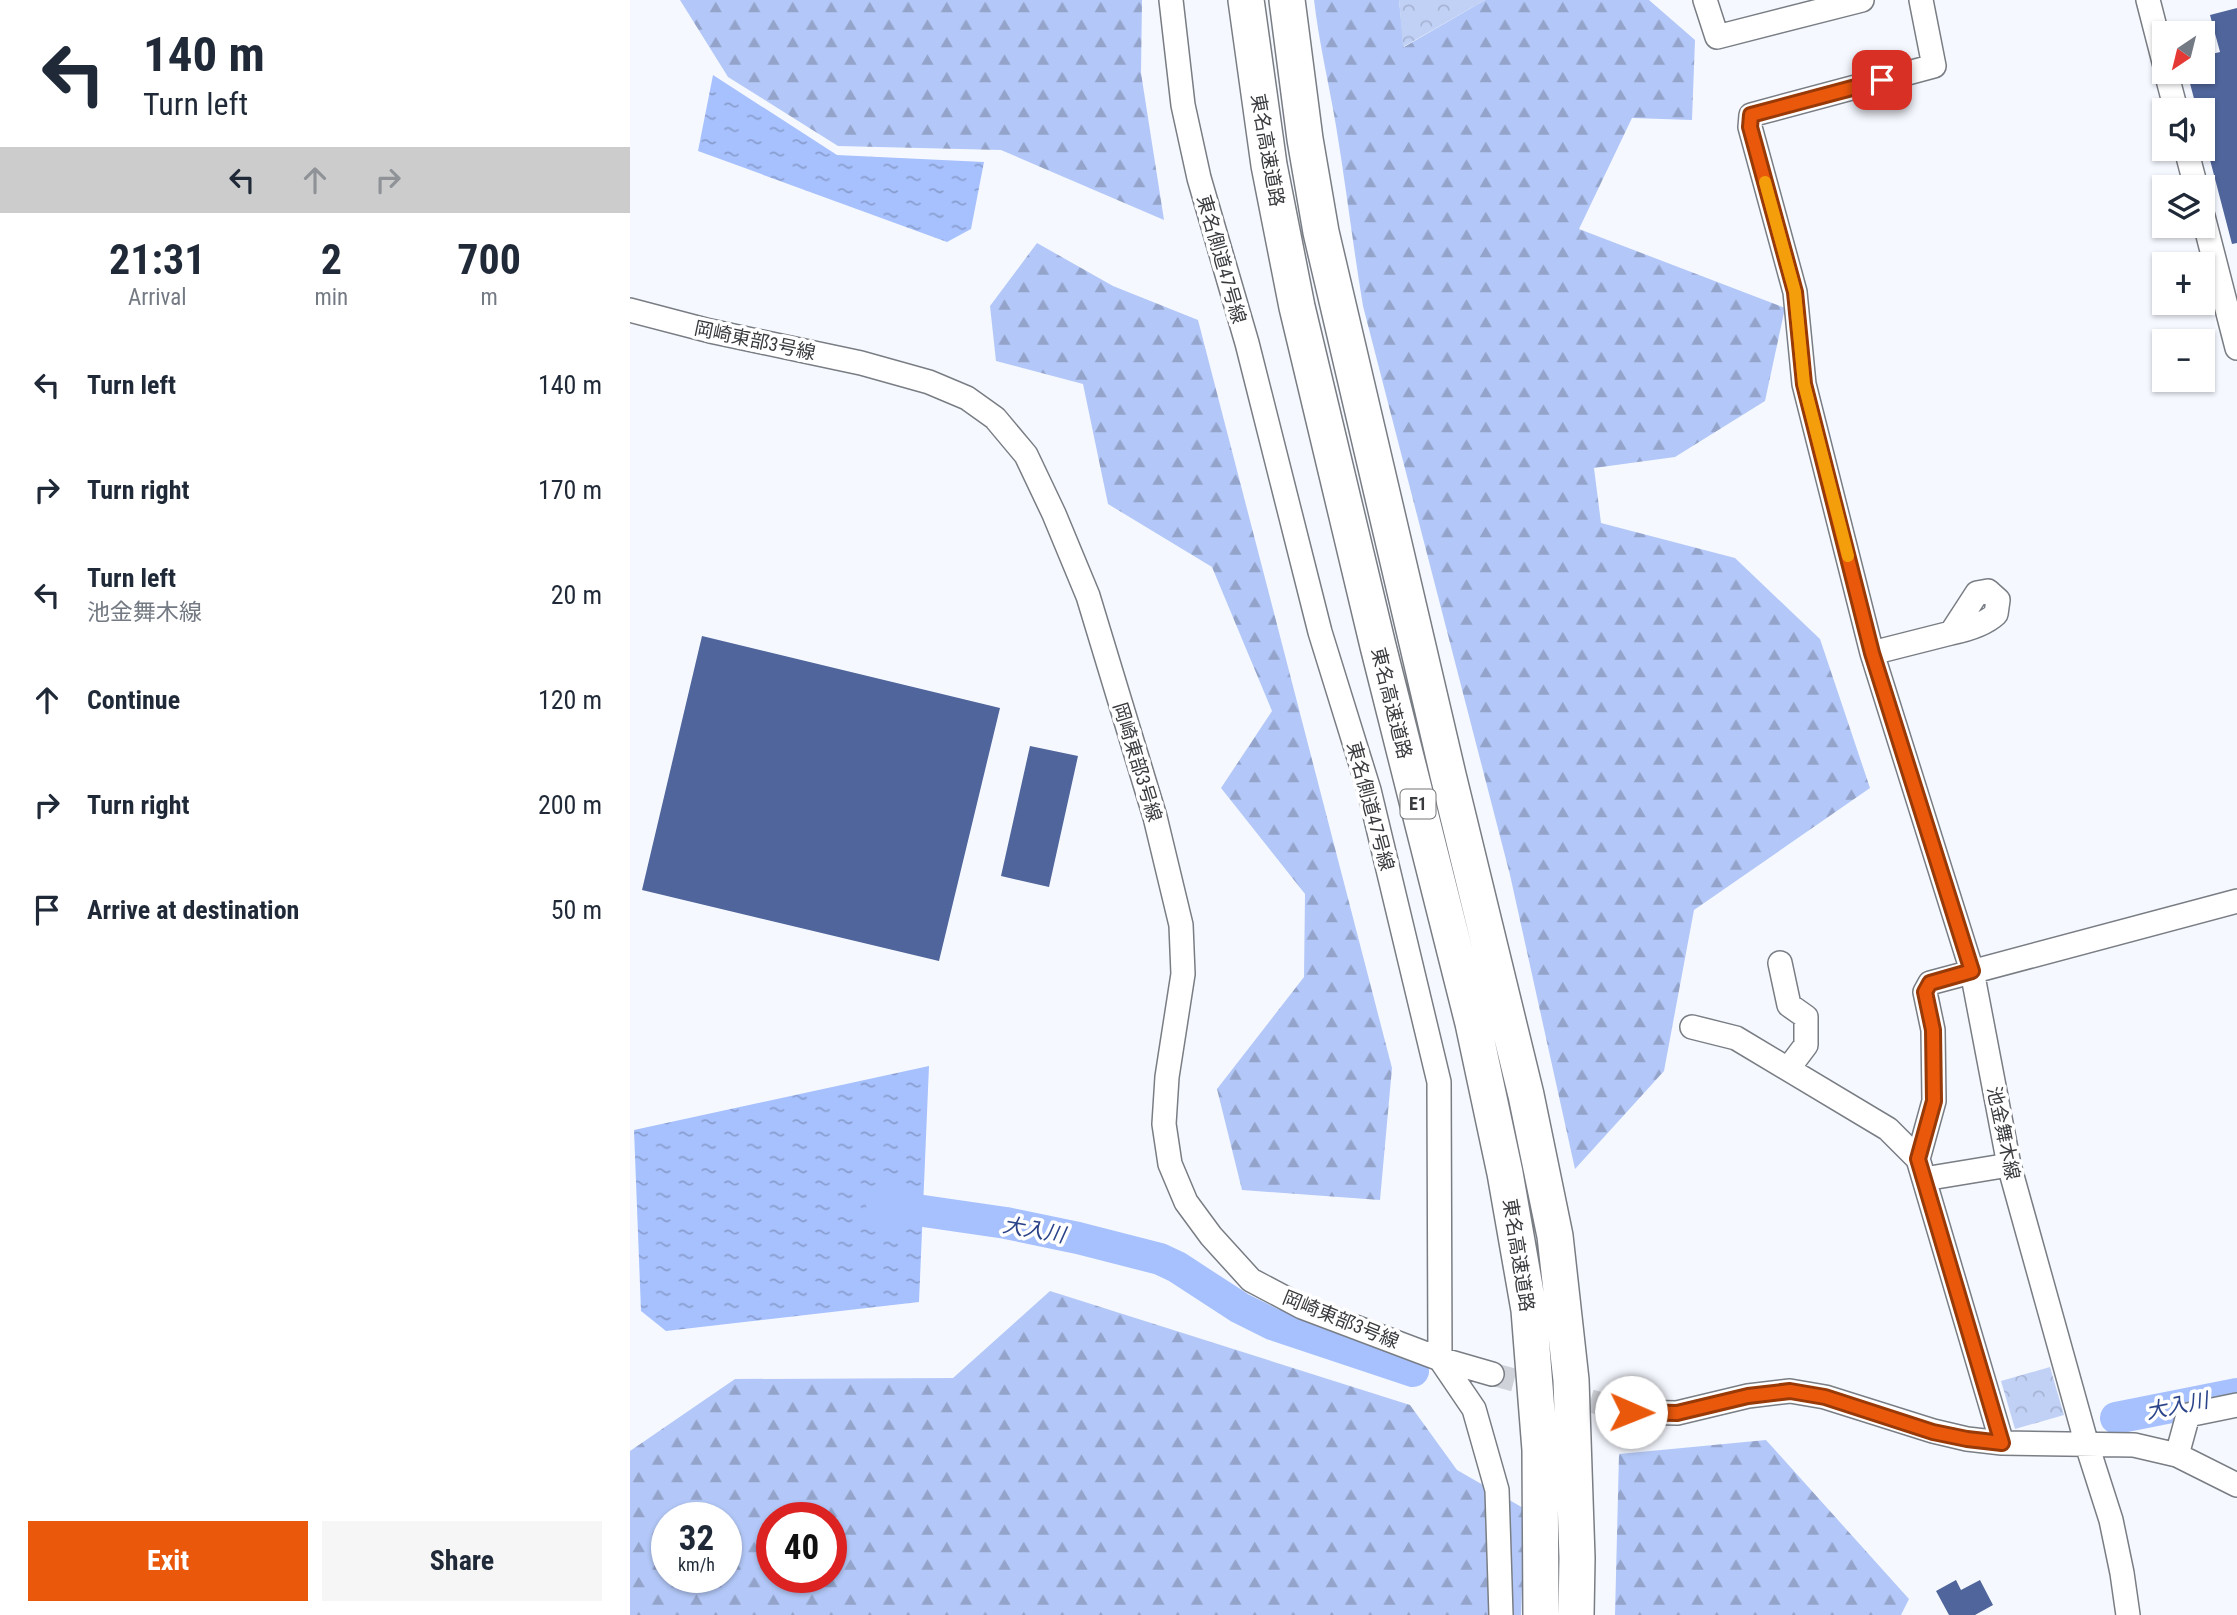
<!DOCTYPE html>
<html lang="en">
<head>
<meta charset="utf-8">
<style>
	body { margin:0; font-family:"Roboto Condensed","Noto Sans JP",sans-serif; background:#f6f6f7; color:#1f2937; height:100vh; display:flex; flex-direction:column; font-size:26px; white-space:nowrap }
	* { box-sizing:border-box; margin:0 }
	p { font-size:23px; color:#747a83 }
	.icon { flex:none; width:38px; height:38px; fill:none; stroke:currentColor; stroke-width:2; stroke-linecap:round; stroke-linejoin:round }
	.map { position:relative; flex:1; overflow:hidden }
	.sheet { display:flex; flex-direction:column; background:#fff; width:630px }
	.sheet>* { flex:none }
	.hud { background:#fff; color:#1f2937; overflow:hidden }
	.needle { width:46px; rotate:215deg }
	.fabs { position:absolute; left:1522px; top:21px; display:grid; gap:14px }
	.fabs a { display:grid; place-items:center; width:63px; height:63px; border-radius:0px; background:#fff; box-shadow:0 2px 5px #0004; font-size:35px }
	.speed { position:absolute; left:21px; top:1502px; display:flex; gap:14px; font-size:35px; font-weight:700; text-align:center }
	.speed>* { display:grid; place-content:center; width:91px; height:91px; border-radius:50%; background:#fff; box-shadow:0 2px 5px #0004; line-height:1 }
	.speed small { font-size:18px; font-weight:400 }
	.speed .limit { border:10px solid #d22; background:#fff; color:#111 }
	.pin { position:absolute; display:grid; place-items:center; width:60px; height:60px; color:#fff; margin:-30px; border-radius:14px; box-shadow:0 4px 10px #0006 }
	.me { position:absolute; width:77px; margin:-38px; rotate:91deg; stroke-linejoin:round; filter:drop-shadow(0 0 5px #0008) }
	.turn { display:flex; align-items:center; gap:24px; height:147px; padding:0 28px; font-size:32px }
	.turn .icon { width:91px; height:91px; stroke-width:2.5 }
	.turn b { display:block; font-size:49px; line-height:60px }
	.lanes { display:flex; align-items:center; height:66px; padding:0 28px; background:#0003; justify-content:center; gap:35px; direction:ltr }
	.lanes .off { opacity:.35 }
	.eta { display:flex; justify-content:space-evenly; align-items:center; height:119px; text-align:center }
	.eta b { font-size:42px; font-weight:700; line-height:49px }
	.action { display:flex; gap:14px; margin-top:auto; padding:14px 28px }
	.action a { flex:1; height:80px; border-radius:0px; background:#ea580c; color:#fff; font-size:28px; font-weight:700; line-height:80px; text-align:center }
	.action a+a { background:#f6f6f7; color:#1f2937 }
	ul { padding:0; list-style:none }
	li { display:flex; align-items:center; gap:21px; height:105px; padding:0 28px }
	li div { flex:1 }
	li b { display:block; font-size:26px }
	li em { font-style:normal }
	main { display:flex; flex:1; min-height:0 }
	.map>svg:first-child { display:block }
	.forest { fill:url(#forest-firs); fill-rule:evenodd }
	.park { fill:url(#park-crowns) }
	.water { fill:url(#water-ripples) }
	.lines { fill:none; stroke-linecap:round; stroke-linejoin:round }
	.river { stroke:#a7c1fe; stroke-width:32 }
	.building { fill:#4f659b }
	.minor-tunnel { stroke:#cfd2d8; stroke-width:23; stroke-dasharray:23 11; stroke-linecap:butt }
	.minor-casing { stroke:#797d84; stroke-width:26 }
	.highway-casing { stroke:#797d84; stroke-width:38 }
	.minor { stroke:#fff; stroke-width:23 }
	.highway { stroke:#fff; stroke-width:35 }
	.route-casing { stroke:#983908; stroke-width:18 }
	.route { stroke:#ea580c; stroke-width:12 }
	.slow { stroke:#f59e0b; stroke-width:12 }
	.labels { text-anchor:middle; stroke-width:7; stroke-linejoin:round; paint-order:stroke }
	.shield { fill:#fff; stroke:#747577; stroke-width:2 }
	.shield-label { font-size:18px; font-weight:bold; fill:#383a3d }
	.street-label { font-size:19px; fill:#383a3d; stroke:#fff }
	.water-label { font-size:21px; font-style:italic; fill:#2b4489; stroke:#fff }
</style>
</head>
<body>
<main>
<section class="sheet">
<div class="hud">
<div class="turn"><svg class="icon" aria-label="left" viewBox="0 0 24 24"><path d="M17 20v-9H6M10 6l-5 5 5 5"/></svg><div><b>140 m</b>Turn left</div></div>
<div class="lanes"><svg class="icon" aria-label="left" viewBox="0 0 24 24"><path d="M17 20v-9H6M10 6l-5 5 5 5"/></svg><svg class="icon off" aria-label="ahead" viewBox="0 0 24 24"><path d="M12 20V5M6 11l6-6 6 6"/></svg><svg class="icon off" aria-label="right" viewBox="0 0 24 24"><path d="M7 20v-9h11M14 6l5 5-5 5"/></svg></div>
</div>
<div class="eta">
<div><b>21:31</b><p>Arrival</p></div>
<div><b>2</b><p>min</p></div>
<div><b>700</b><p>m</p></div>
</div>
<ul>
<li><svg class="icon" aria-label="left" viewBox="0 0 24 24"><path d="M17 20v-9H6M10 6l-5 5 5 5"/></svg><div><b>Turn left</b></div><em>140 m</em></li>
<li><svg class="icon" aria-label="right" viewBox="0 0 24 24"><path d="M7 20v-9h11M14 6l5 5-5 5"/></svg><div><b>Turn right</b></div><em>170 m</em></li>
<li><svg class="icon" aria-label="left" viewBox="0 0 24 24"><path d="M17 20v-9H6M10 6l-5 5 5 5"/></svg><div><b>Turn left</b><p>池金舞木線</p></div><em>20 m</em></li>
<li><svg class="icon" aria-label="ahead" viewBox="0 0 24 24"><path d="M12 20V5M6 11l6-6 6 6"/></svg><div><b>Continue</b></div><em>120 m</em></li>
<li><svg class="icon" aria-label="right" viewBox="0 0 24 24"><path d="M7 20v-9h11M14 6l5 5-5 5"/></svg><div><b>Turn right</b></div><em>200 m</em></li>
<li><svg class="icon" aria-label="arrive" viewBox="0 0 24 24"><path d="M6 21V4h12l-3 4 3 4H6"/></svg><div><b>Arrive at destination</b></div><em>50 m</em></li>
</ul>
<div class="action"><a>Exit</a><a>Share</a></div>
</section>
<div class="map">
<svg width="1607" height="1615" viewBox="0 0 1607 1615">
	<defs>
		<pattern id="forest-firs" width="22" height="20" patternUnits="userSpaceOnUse" patternTransform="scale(1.75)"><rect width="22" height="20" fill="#b3c8f8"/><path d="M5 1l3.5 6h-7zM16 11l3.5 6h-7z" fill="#93a3ca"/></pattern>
		<pattern id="park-crowns" width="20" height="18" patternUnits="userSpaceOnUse" patternTransform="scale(1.75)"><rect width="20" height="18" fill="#c1d1f6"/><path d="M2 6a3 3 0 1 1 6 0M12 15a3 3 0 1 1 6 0" fill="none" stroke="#a7b4d4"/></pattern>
		<pattern id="water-ripples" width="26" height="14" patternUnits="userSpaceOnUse" patternTransform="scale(1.75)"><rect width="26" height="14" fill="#a7c1fe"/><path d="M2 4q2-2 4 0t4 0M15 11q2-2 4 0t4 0" fill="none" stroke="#899ecf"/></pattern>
	</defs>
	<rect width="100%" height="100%" fill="#f5f8ff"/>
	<path class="forest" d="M50,0H512L511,73L534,220L371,150L208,146L98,77Z
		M684,0H769L774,47L855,0H1019L1065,40L1062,120L1002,118L949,229L1155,308L1135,401L1045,457L964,468L971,523L1105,558L1190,639L1240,788L1064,910L1034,1071L945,1169L880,875L733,306C723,246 716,186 706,126C699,84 689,43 684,0Z
		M407,243L483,286L568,320L762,1068L750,1200L612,1190L587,1089L674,977L675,894L591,788L642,711L582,567L478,504L453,384L366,361L360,306Z
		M420,1291L780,1405L827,1470L895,1509L891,1615H0V1451L105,1379L323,1378ZM37,1517H96V1577H37ZM142,1517H201V1577H142Z
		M1136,1440L1279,1599L1271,1615H985L989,1454Z"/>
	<path class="park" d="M769,0H855L773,47Z
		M1420,1367L1434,1415L1385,1429L1371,1381Z"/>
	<path class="water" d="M83,75L207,155L354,162L341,229L317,242L68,151Z
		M299,1066L289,1302L36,1331L11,1311L4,1130Z"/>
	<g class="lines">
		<path class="river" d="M252,1205L376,1223L448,1238L530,1259L547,1267L610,1308L642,1324L783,1371
			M1486,1418L1607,1394"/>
	</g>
	<path class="building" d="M1607,8V243L1602,244L1573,133V110H1567L1557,72H1573V56L1590,52L1580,15Z
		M72,636L370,708L309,961L12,890Z
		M400,746L448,756L419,887L371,876Z
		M1326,1580L1331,1590L1350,1580L1363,1605L1345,1615H1319L1306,1591Z"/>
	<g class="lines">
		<path class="minor-tunnel" d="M862,1374L1001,1412"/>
		<g class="minor-casing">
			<path id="minor" d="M541,0L553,105L569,178L617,343L690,632L739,790L809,1082L810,1359L844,1409L867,1490L871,1615
				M1075,0L1087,37L1232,0
				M1291,0L1304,66L1121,115L1120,127L1165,292L1174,384L1242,653L1342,971L1379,1165L1457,1445L1481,1520L1492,1573L1498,1615
				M1518,0L1535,66
				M1536,72L1546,110
				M1556,149L1566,187
				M1573,216L1607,348
				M0,310L80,331L231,363L299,382L337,398L365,418L396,455L424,514L458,596L525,817L551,925L553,974L537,1077L534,1124L540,1164L556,1202L581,1236L621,1280L672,1307L810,1359L862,1374
				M1358,591L1368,600L1366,614C1354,625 1336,630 1321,633L1347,593Z
				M1242,653L1321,633
				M1150,963L1159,1005L1176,1017V1045L1158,1069
				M1062,1027L1106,1038L1258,1129L1288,1159L1372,1443
				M1288,1159L1304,1101L1303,1030L1295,992L1300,983L1607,901
				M1294,1179L1379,1165
				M1001,1412L1047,1413L1118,1396L1160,1391L1195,1397L1303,1431L1337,1439L1372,1443L1504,1445L1547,1455L1607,1485
				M1547,1455L1558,1415L1607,1405"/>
		</g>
		<g class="highway-casing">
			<path id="highway" d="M616,0L639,165L667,307L748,646L843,1023L875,1173L899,1310L910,1450L911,1615
				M657,0L675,139L691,232L818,775L896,1095L925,1236L941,1380L947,1558L946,1615"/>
		</g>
		<use href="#minor" class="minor"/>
		<use href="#highway" class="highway"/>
	</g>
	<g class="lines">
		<g class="route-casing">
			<path id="route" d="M1001,1412L1047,1413L1118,1396L1160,1391L1195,1397L1303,1432L1337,1439L1372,1443L1288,1159L1304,1101L1303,1030L1295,992L1300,983L1342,971L1242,653L1174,384L1165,292L1120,127L1121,115L1252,80"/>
		</g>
		<use href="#route" class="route"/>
		<path class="slow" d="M1135,182L1165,292L1174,384L1218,556"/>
	</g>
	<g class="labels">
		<rect class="shield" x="770.5" y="789.5" width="35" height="29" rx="5"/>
		<g class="shield-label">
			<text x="788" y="810">E1</text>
		</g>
		<g class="street-label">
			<text transform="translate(638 150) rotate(80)" y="7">東名高速道路</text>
			<text transform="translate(592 259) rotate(74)" y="7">東名側道47号線</text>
			<text transform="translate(125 340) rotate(12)" y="7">岡崎東部3号線</text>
			<text transform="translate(762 703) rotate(76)" y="7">東名高速道路</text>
			<text transform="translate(508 762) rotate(73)" y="7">岡崎東部3号線</text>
			<text transform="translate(741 806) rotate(75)" y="7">東名側道47号線</text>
			<text transform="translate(1374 1133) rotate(78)" y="7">池金舞木線</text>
			<text transform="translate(889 1255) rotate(81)" y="7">東名高速道路</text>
			<text transform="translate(711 1319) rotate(22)" y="7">岡崎東部3号線</text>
		</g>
		<g class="water-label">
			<text transform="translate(404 1230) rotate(10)" y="7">大入川</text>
			<text transform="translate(1547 1406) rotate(-11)" y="7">大入川</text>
		</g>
	</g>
</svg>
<div class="fabs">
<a><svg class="needle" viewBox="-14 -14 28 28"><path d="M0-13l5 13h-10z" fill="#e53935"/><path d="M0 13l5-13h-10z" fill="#747a83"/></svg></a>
<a><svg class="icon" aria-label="sound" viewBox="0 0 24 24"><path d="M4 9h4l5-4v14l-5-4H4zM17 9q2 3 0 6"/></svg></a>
<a><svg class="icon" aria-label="layers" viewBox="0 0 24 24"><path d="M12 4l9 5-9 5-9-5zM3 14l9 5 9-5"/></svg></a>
<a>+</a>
<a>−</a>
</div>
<div class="speed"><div>32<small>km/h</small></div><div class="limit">40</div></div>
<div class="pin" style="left:1252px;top:80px;background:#d93025"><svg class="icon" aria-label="arrive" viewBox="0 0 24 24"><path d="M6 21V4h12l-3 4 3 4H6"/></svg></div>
<svg class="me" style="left:1001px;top:1412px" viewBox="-20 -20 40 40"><circle r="19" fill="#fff"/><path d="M0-13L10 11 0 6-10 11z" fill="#ea580c"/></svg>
</div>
</main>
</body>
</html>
